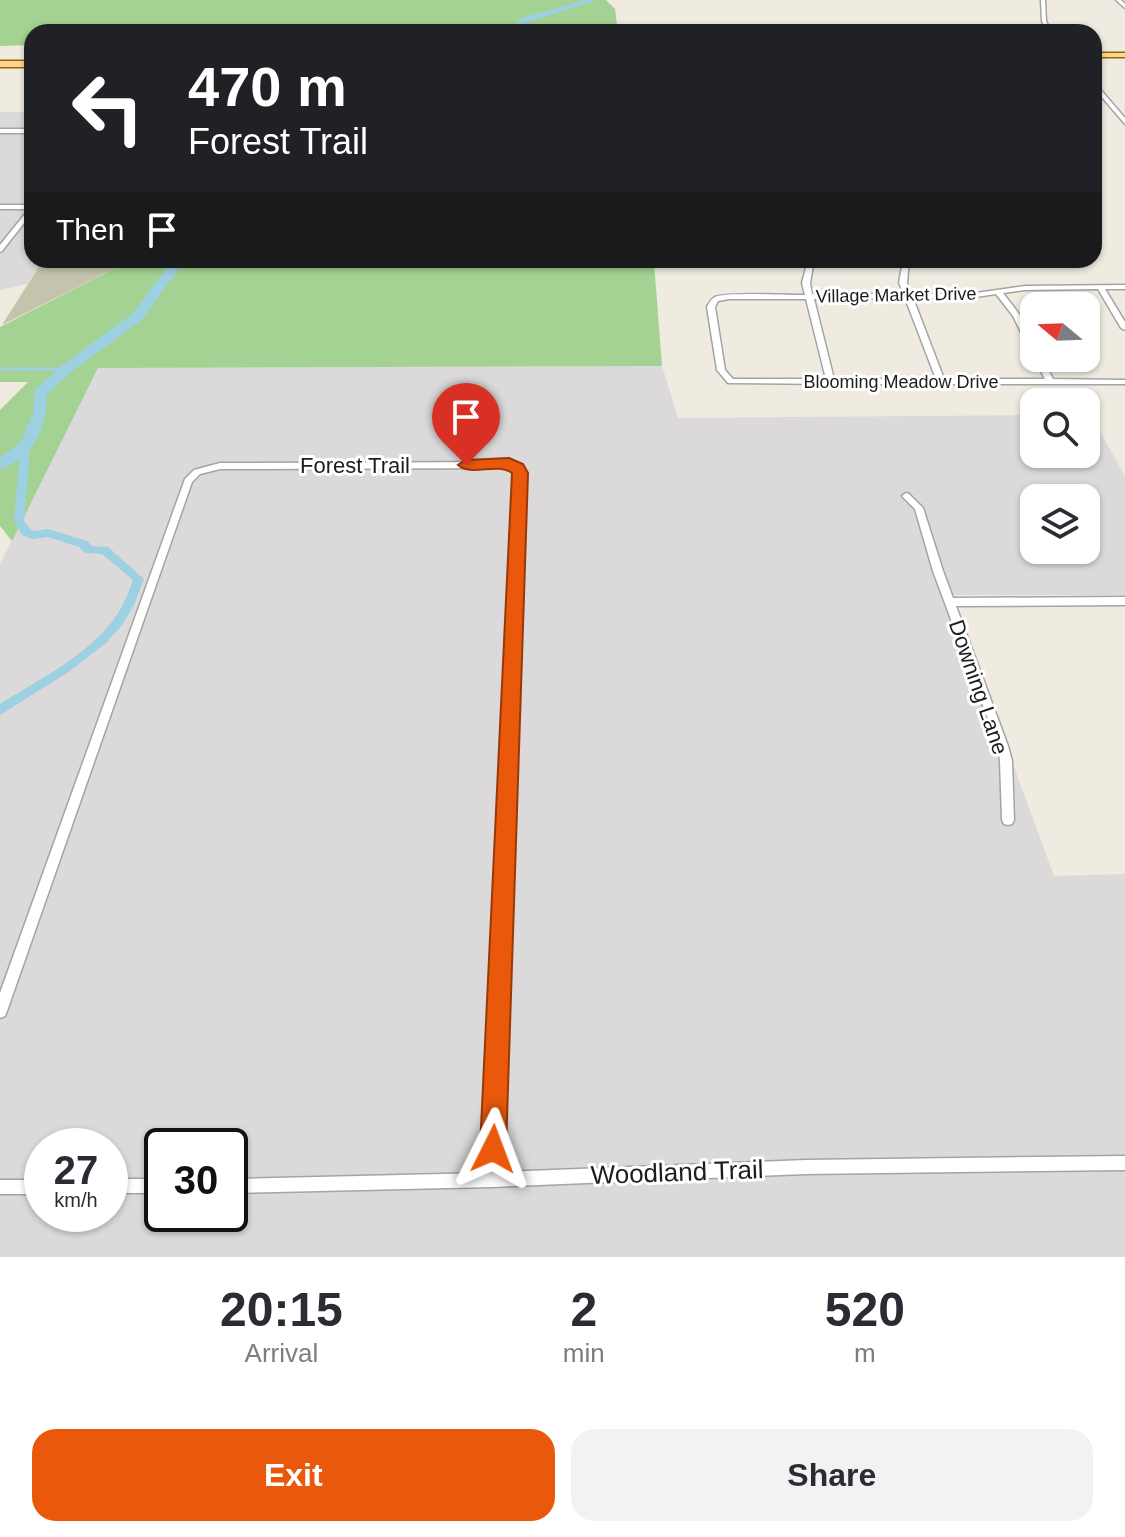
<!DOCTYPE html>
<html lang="en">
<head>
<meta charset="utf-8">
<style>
	body { margin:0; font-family:Helvetica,sans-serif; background:#f2f2f3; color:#2b2b33; height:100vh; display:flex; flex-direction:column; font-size:30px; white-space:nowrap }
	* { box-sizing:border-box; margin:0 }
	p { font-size:26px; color:#7c7c81 }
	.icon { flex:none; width:44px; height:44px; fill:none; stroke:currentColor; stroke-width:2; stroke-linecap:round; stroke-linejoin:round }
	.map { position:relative; height:1257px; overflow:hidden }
	.drawer { display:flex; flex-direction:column; background:#fff; flex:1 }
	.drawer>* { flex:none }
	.top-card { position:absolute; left:24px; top:24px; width:1078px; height:244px; border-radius:24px; box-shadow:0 2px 6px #0004; background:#202124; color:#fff; overflow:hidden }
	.needle { width:52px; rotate:289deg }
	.controls { position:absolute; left:1020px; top:292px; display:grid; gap:16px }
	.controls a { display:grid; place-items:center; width:80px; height:80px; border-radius:16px; background:#fff; box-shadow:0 2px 6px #0004; font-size:40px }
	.speed { position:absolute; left:24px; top:1128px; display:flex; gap:16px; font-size:40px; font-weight:700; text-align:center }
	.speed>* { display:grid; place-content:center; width:104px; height:104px; border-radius:50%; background:#fff; box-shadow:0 2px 6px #0004; line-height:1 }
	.speed small { font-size:20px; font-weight:400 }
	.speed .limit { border:4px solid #111; border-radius:12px; background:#fff; color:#111 }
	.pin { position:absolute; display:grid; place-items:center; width:68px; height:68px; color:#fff; margin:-82px -34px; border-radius:50% 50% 50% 0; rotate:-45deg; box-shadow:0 0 8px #0007 }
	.pin .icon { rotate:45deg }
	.me { position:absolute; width:88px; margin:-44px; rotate:3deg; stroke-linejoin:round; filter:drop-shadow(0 0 6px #0008) }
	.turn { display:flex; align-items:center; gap:28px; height:168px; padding:0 32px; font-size:36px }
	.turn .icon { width:104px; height:104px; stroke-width:2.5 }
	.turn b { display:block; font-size:56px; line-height:68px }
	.then { display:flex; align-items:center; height:76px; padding:0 32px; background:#0003; gap:16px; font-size:30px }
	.eta { display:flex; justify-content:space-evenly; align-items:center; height:136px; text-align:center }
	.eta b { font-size:48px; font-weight:700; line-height:56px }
	.action { display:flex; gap:16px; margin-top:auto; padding:16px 32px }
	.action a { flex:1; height:92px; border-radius:24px; background:#ea580c; color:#fff; font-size:32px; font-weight:700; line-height:92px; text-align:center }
	.action a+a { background:#f2f2f3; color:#2b2b33 }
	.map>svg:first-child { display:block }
	.residential { fill:#dbd9d9; fill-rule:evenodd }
	.construction { fill:#c4c4ac }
	.forest { fill:#a3d292 }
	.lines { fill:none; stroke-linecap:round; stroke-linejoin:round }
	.stream { stroke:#9dd0e1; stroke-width:3 }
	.canal { fill:#9dd0e1; fill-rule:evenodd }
	.river { fill:#9dd0e1; fill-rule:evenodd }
	.street-casing { stroke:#a4a4a4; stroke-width:3 }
	.primary-casing { stroke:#956700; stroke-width:3 }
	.street { fill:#fff; fill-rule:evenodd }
	.primary { fill:#ffd496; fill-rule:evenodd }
	.route { fill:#ea580c; stroke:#983908; stroke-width:2 }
	.labels { text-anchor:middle; stroke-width:6; stroke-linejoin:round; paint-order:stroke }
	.far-street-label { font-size:18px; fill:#1d1d1d; stroke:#fff }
	.street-label { font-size:22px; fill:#1d1d1d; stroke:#fff }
	.near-street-label { font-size:26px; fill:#1d1d1d; stroke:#fff }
</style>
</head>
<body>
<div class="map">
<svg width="1125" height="1257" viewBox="0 0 1125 1257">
	<rect width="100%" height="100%" fill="#efebe1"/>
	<path class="residential" d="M0,112H32V260H43L27,284L0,290Z
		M662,366L678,418L1034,415V454H1086V416H1091L1125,476V595H951L1054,876L1125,874V1257H0V564L98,368ZM1034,498H1086V550H1034ZM42,1146H110V1214H42ZM162,1146H230V1214H162Z"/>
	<path class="construction" d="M43,260H131L2,325Z"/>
	<path class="forest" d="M0,0H606L615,9L618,32H32V45L0,46Z
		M131,260L654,262L662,366L98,368L12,541L0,526V410L28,382H0V327Z"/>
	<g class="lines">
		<path class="stream" d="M0,369H66"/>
		<path class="canal" d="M25,447L30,450L24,521L30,529L33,531L48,529L87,541L92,546L108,547L144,579L134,605L122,625L106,643L67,673L0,715V704C39,679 86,657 114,619C123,607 128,594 133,580L102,554L86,553L79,547L48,537L32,539L22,535L14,521L20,450Z"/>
		<path class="river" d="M584,0H597L528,22L523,25L529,32H520L513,25L522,18Z
			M173,260H185L142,320L71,372L47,394C47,427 34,458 0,469V457L21,442L33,412L35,390L61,366L132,314Z"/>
		<g class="street-casing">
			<path id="street" d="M1041,0H1045L1046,21L1051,32H1047L1042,21Z
				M1116,0H1121L1125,4V8Z
				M1094,82L1125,118V124L1094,88Z
				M0,129H32V133H0Z
				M0,205H32V213L2,251L0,252V245L29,209H0Z
				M808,260H814L810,283L812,294H904L899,283L903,260H909L907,283L911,294H969L1025,286L1125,285V289H1105L1125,322V330L1121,328L1098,289L1025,290L1003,293C1016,310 1034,330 1034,352L1030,350L1013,316L996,294L969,298H913L944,379H1045L1034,358H1042L1053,379L1125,380V384H831L728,383L717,370L707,307C709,303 711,299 715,297C726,292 789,295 805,295L802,283ZM905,298L936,379H834L814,299ZM729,299H806L826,379H733L725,370L715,307L718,301Z
				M514,462C526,469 525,481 525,494L500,1172L806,1160L1125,1156V1170L806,1174L492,1187L230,1193V1179L485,1173L517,494L516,473L512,468L220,469L200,474L192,482L7,1011L5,1016L0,1018V993L185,479L194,470L220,463Z
				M906,493L909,494L923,508L943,571L953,598L1125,597V605L956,606L1008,746L1012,761L1014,820L1012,824L1008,825L1004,824L1002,820L1000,761L998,746L933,571L915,509L902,496Z
				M110,1179H162V1193H110Z
				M0,1180H42V1194H0Z"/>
		</g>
		<g class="primary-casing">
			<path id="primary" d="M1094,53H1125V57H1094Z
				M0,61H32V67H0Z"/>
		</g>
		<use href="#street" class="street"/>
		<use href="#primary" class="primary"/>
	</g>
	<path class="route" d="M509,458L523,464L528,473L506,1149L503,1158L493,1162L484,1158L480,1149L512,473C497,462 472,477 458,465L466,460Z"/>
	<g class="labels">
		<g class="far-street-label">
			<text transform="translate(896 295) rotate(-1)" y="6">Village Market Drive</text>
			<text x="901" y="388">Blooming Meadow Drive</text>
		</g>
		<g class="street-label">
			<text x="355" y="473">Forest Trail</text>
			<text transform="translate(979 687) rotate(71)" y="8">Downing Lane</text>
		</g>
		<g class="near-street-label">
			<text transform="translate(677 1172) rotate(-2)" y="9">Woodland Trail</text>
		</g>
	</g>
</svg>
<div class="controls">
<a><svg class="needle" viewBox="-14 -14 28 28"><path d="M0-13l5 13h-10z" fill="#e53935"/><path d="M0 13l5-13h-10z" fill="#7c7c81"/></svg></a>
<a><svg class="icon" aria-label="search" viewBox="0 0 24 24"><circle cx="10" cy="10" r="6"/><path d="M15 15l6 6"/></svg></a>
<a><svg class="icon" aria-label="layers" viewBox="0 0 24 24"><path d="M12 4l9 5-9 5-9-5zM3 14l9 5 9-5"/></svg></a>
</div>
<div class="speed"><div>27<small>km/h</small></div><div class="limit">30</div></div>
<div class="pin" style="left:466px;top:465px;background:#d93025"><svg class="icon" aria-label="arrive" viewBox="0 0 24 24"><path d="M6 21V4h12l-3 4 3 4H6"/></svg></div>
<svg class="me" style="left:493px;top:1149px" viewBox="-20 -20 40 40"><path d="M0-17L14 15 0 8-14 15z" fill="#ea580c" stroke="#fff" stroke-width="4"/></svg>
<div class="top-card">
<div class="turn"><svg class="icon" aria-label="left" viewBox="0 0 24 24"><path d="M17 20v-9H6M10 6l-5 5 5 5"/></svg><div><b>470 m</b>Forest Trail</div></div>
<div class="then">Then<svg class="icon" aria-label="arrive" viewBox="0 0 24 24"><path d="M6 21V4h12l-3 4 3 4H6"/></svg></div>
</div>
</div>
<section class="drawer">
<div class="eta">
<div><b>20:15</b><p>Arrival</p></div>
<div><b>2</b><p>min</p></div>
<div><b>520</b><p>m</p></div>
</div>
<div class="action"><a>Exit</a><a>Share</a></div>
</section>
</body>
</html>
